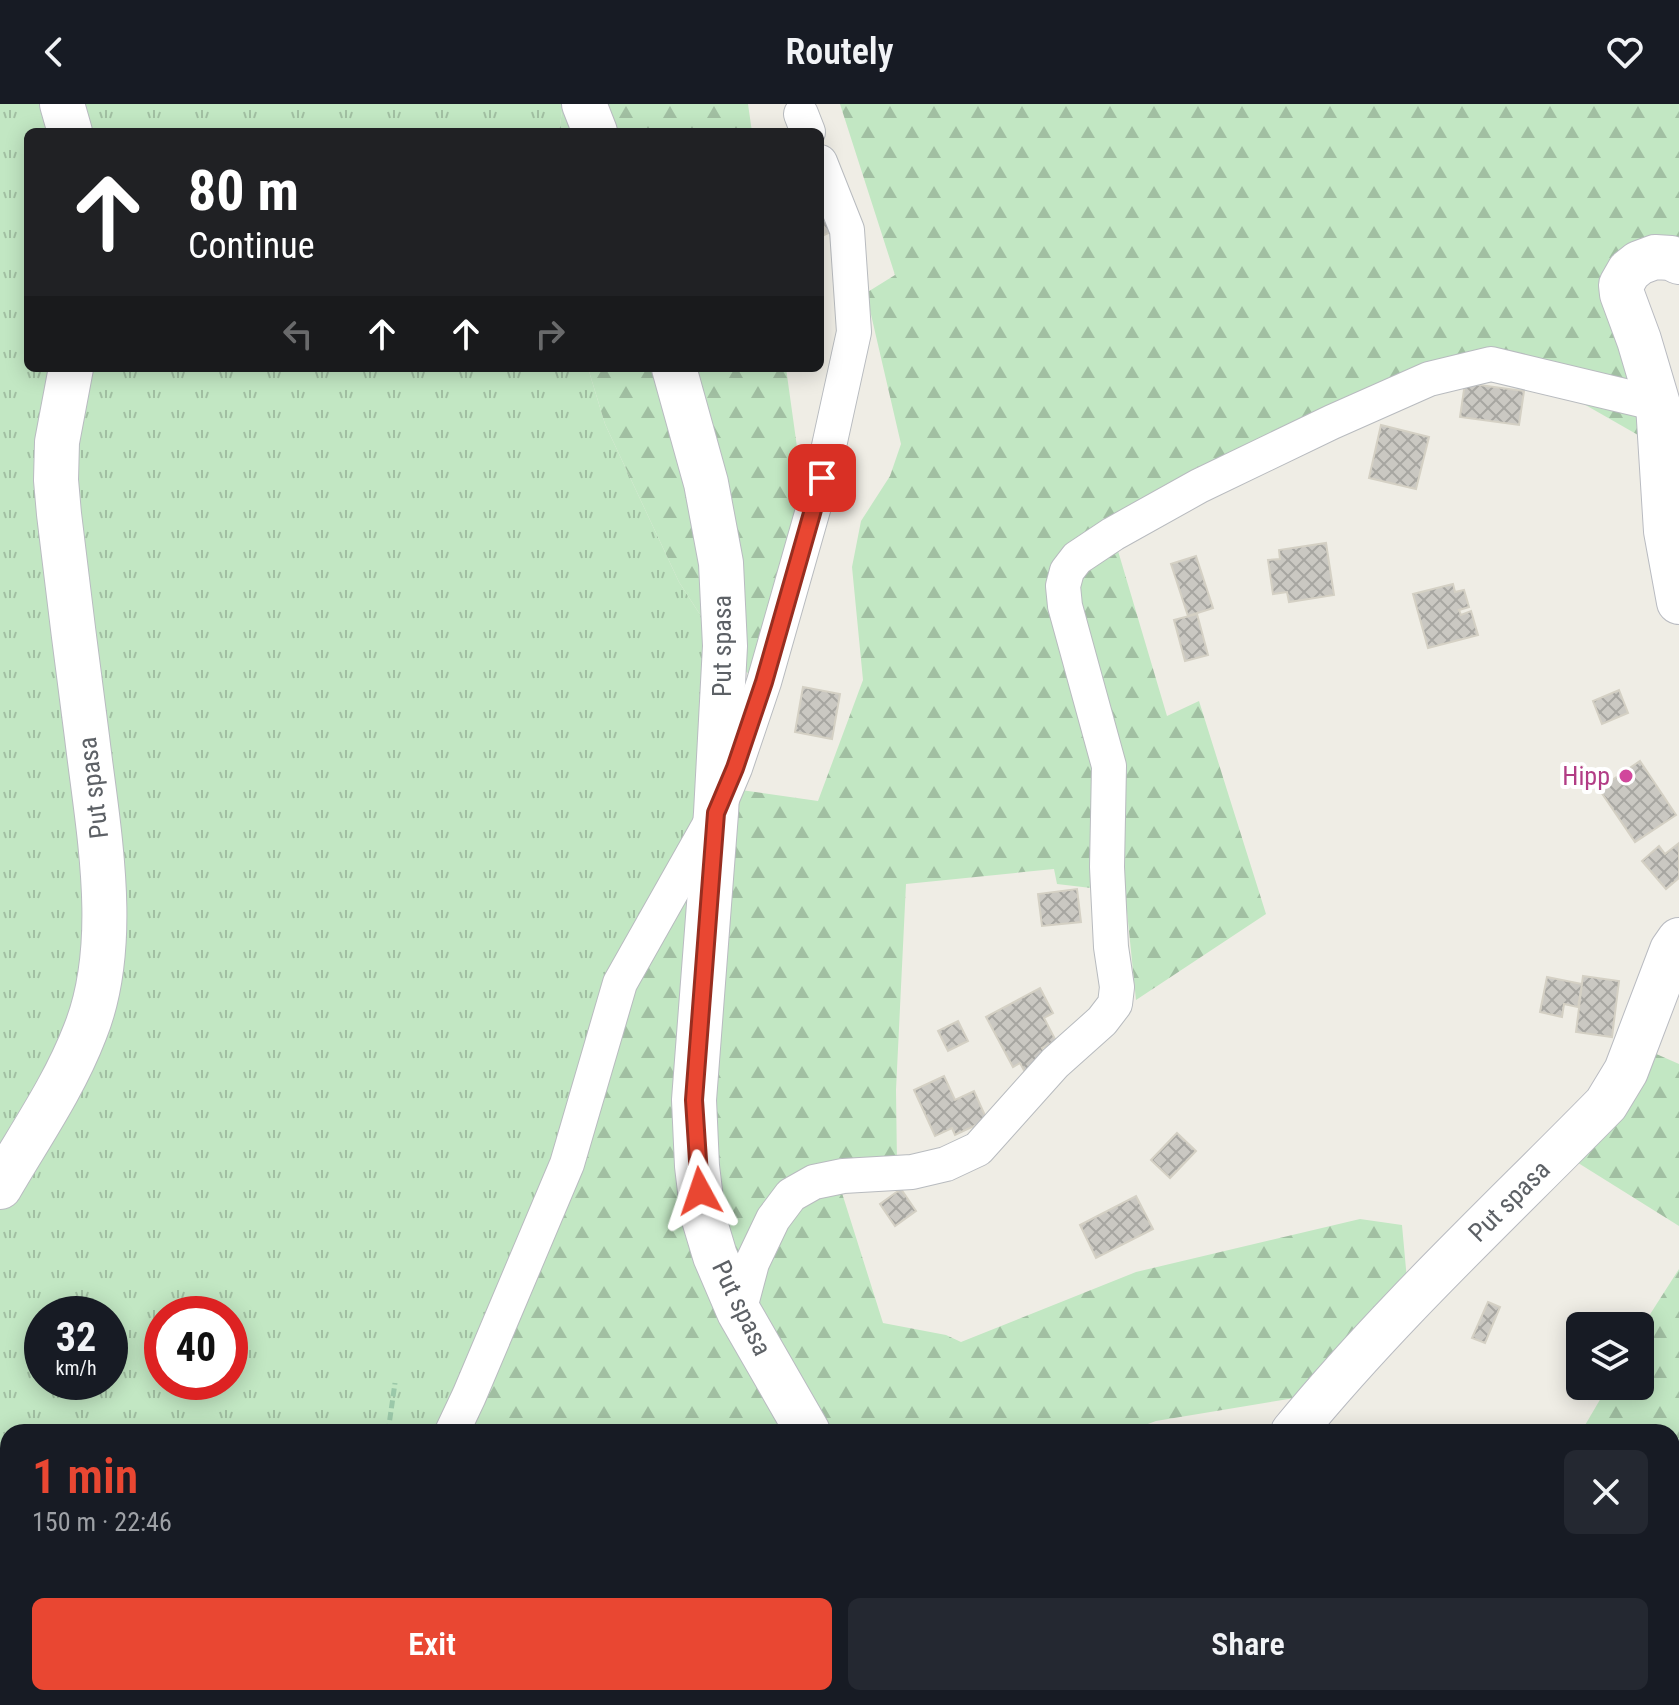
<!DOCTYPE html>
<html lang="en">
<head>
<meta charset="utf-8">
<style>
	body { margin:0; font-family:"Roboto Condensed",sans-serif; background:#242831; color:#f1f3f6; height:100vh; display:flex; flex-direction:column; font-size:30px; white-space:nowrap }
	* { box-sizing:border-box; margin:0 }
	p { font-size:26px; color:#9ea1a6 }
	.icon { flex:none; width:44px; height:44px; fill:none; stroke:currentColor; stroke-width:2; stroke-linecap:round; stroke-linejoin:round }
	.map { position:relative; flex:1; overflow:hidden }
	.details { position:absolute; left:0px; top:1320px; width:1680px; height:282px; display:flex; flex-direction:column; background:#171b24; border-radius:24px 24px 0 0; box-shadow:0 4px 20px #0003 }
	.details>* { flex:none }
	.banner { position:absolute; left:24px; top:24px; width:800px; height:244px; border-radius:12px; box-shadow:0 4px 20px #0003; background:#202124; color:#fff; overflow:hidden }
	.controls { position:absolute; left:1566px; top:1208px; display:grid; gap:16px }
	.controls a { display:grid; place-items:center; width:88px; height:88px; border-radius:12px; background:#171b24; box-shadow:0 4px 20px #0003; font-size:40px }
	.speed { position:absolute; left:24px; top:1192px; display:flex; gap:16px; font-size:40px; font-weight:700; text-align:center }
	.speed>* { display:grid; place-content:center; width:104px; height:104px; border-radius:50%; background:#171b24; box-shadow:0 4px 20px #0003; line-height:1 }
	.speed small { font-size:20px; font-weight:400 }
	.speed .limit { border:12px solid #d22; background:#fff; color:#111 }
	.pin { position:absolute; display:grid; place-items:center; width:68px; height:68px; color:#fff; margin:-34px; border-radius:16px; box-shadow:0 4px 12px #0006 }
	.me { position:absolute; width:88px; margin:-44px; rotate:355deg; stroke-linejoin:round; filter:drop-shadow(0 0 6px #0008) }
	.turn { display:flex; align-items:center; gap:28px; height:168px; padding:0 32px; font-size:36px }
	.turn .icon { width:104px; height:104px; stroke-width:2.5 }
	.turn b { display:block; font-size:56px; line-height:68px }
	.lanes { display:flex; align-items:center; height:76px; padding:0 32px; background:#0003; justify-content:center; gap:40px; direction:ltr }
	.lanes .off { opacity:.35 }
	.round { display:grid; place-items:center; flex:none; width:84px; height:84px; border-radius:12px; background:#242831 }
	.summary { display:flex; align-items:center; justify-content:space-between; height:136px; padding:0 32px }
	h1 { font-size:48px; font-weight:600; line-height:60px; color:#e94732 }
	.button { display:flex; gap:16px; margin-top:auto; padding:16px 32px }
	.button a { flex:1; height:92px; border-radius:12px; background:#e94732; color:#fff; font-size:32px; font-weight:600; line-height:92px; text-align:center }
	.button a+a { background:#242831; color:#f1f3f6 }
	header { display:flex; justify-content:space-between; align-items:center; height:104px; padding:0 32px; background:#171b24; font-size:36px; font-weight:600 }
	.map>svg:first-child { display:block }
	.grass { fill:url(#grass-tufts); fill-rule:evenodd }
	.forest { fill:url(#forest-firs) }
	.building { fill:url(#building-cross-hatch); stroke:#d4d0c4; stroke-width:2 }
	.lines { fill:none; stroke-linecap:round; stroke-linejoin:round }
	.street-casing { stroke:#b8bbbf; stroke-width:36 }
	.secondary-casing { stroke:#b9bbc1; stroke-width:46 }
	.path { stroke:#9bc8a9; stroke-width:5; stroke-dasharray:8 4; stroke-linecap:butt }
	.street { stroke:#fff; stroke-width:34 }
	.secondary { stroke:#fff; stroke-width:44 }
	.route-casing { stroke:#972e20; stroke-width:20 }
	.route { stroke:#e94732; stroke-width:14 }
	.hotel-dot { fill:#d1479c; stroke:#fff; stroke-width:3 }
	.labels { text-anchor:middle; stroke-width:8; stroke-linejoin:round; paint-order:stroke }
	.street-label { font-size:26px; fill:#5d6166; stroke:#fff }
	.hotel-label { font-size:26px; fill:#b23c85; stroke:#fff; text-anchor:end }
</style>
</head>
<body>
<header><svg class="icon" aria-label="back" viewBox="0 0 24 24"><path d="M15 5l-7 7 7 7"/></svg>Routely<svg class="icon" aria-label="heart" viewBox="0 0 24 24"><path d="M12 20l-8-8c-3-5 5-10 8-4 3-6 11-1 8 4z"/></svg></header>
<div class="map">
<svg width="1679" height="1601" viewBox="0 0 1679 1601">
	<defs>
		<pattern id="grass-tufts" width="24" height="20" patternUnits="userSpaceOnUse" patternTransform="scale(2)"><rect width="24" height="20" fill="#c2e7c3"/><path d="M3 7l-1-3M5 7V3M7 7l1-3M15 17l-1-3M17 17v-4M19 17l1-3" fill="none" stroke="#a1bfa2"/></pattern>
		<pattern id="forest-firs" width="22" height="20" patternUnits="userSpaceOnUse" patternTransform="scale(2)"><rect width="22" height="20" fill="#c2e7c3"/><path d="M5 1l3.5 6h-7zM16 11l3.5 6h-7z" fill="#a1bfa2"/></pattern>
		<pattern id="building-cross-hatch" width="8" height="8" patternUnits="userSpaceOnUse" patternTransform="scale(2)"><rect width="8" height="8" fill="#cac8c2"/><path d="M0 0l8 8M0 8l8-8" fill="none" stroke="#a7a6a1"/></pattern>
	</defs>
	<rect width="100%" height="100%" fill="#efede5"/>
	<path class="grass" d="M0,0H563L559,28H28V264H588L605,320L679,478L732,560L733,621L452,1328H8V1594H394L395,1601H0ZM42,1210H110V1278H42ZM162,1210H230V1278H162Z"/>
	<path class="forest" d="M563,0H748L752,28H559Z
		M840,0H1679V167L1637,169L1659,343L1533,271L1491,260L1113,430L1167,612L1199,597L1266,810L1136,896L1125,788L1057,780L1054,765L906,780L896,986L897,1061L836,1070L883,1219L946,1231L961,1238L1136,1168L1360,1115L1402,1121L1409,1198L1325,1289L1156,1317L1126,1328H452L620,879L727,684L818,697L863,576L852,463L861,417L890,372L901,340L866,189L895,171Z
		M588,264H786L808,422L764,578L732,560L679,478L605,320Z
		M1645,945L1679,960V1122L1559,1047Z
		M1679,1165V1601H1510L1512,1594H1672V1328H1581L1608,1282H1640V1226Z
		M394,1594H1435L1451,1601H395Z"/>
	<path class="building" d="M820,95L837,125L820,133Z
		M1465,279L1524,287L1519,321L1460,313Z
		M1381,321L1429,333L1416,385L1369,374Z
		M1326,439L1334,491L1289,498L1287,488L1273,490L1268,456L1280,455L1279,446Z
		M1196,452L1213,504L1188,512L1171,460Z
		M1453,480L1455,488L1464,486L1469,503L1459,506L1461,511L1471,507L1478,531L1428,544L1413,490Z
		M1197,510L1208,551L1185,557L1174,516Z
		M803,583L840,590L832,635L795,628Z
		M1619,586L1628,609L1602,620L1593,597Z
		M1640,657L1676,711L1635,738L1599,685Z
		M1679,739V774L1666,785L1642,757L1659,742L1665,750Z
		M1077,785L1081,818L1042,822L1038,790Z
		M1583,872L1619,877L1612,933L1576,928Z
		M1547,873L1582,880L1578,903L1564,900L1562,913L1540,908Z
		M1040,884L1053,909L1044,914L1056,937L1042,944L1054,966L1031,979L1020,959L1013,963L986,913Z
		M958,917L968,937L948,947L938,927Z
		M944,972L955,996L974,987L987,1016L955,1031L952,1024L935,1032L914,986Z
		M1177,1029L1196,1047L1170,1074L1151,1056Z
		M901,1085L916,1107L895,1122L880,1100Z
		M1136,1092L1153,1125L1096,1154L1080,1121Z
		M1488,1198L1500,1203L1485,1239L1472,1234Z"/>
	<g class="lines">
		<g class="street-casing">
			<path id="street" d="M801,10L808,28
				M739,1208L752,1159L773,1115L791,1091L814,1078L843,1072L912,1068L946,1060L978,1045L1055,959L1102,917L1115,900L1117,883L1111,843L1107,763L1109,662L1065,502L1063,482L1067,467L1077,454L1113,430L1199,382L1332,318L1429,275L1491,260L1658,300
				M452,1328L469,1292L567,1060L620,879L716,709L735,664L764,578L822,374L854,228L847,126L820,58
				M1672,1577L1679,1551
				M392,1594V1601"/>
		</g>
		<g class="secondary-casing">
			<path id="secondary" d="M62,0L70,28
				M584,0L595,28
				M1679,158L1671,154L1655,153L1639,159L1629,167L1621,181L1622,190L1639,236L1658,300L1666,427L1679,498
				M674,264L706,379L721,459L725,542L716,709L694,996L697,1062L703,1112L715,1152L739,1208L808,1328
				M0,1083C29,1033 64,983 85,928C121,839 98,726 87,633C77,559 68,484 59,410L56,376L57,338L71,264
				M1293,1328C1389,1211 1500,1108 1606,1000L1626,967L1672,846L1679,836"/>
		</g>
		<path class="path" d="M388,1328L395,1279
			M282,1601L285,1594"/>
		<use href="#street" class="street"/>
		<use href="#secondary" class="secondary"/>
	</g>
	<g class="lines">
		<g class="route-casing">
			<path id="route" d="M700,1087L694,996L716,709L735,664L764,578L822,374"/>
		</g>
		<use href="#route" class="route"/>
	</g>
	<circle class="hotel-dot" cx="1626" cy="672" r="8"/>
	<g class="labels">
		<g class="street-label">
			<text transform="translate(722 542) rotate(-90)" y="9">Put spasa</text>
			<text transform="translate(93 684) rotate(-97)" y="9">Put spasa</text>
			<text transform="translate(1509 1097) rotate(-45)" y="9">Put spasa</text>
			<text transform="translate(742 1204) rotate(64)" y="9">Put spasa</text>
		</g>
		<g class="hotel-label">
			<text x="1610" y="681">Hipp</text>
		</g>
	</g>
</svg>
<div class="controls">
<a><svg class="icon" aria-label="layers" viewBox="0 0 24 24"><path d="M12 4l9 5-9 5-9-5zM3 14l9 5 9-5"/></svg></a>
</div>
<div class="speed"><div>32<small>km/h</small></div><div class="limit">40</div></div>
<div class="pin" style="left:822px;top:374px;background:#d93025"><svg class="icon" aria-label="arrive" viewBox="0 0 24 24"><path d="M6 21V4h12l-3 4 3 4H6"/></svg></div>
<svg class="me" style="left:700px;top:1087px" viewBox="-20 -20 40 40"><path d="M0-17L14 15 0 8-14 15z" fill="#e94732" stroke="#fff" stroke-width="4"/></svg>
<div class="banner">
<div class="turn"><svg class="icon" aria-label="ahead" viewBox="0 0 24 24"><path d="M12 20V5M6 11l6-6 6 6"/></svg><div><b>80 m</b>Continue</div></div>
<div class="lanes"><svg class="icon off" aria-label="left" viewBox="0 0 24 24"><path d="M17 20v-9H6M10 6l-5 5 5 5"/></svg><svg class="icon" aria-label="ahead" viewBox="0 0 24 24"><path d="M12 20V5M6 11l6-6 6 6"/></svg><svg class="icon" aria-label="ahead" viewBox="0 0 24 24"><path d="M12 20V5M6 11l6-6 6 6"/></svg><svg class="icon off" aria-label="right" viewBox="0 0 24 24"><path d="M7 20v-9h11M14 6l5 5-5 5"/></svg></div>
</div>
<section class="details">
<div class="summary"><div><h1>1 min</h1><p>150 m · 22:46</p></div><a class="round"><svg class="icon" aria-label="close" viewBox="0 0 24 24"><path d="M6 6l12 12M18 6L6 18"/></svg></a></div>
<div class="button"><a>Exit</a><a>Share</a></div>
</section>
</div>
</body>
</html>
